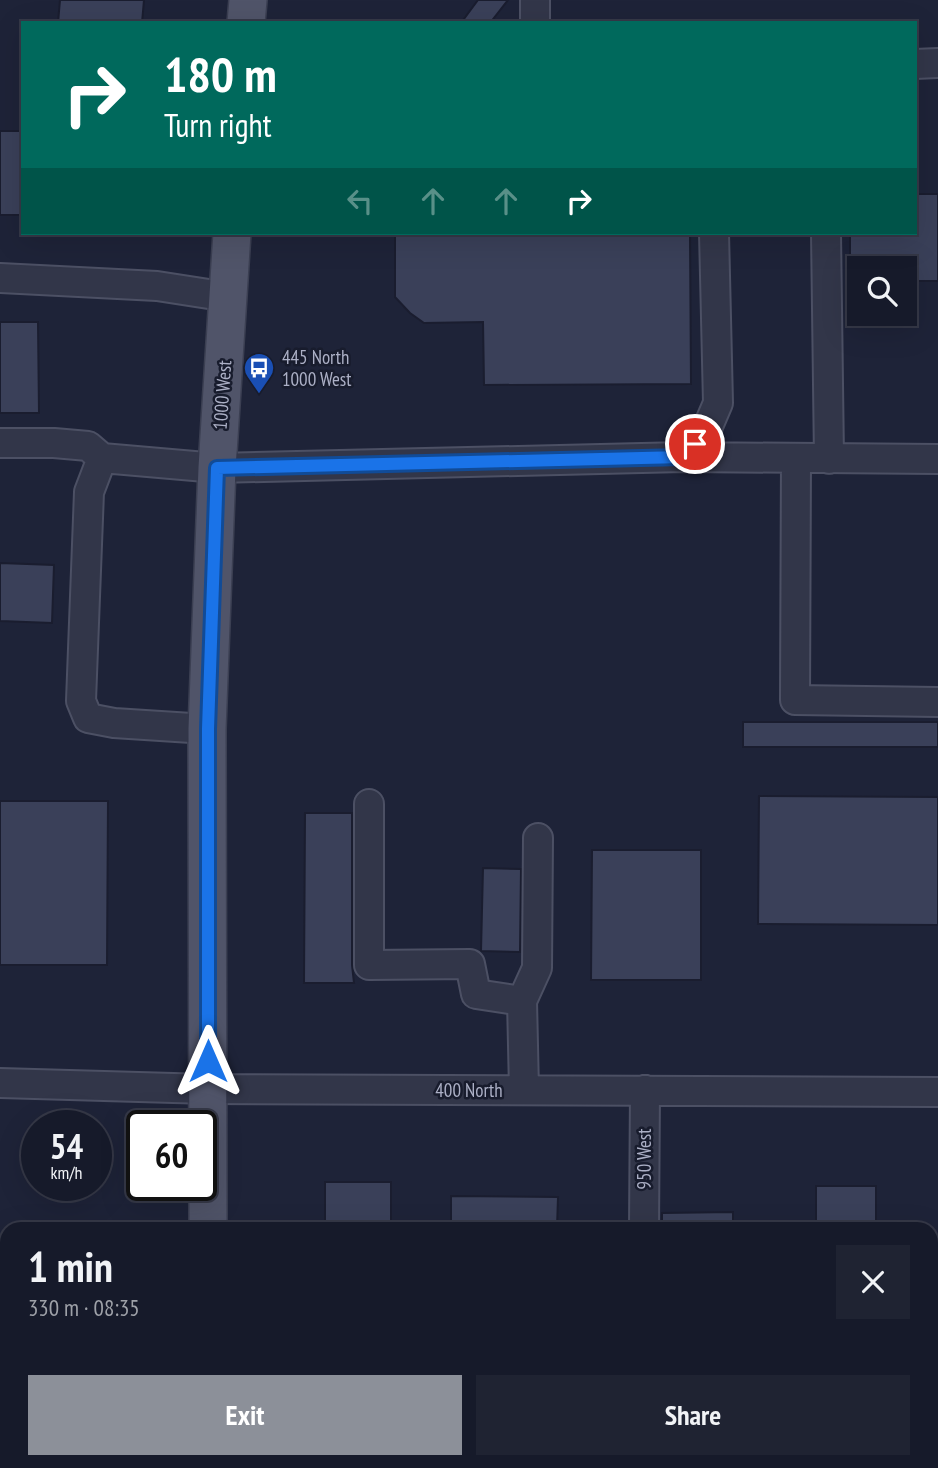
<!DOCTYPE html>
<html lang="en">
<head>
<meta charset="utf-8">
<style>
	body { margin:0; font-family:"PT Sans Narrow",sans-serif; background:#1f2332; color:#f1f3f6; height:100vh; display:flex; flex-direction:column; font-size:26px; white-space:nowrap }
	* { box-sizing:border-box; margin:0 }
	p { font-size:23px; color:#9ea1a8 }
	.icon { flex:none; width:38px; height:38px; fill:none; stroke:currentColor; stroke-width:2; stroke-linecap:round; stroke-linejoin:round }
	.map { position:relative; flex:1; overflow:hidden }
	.details { position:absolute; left:0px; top:1222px; width:938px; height:247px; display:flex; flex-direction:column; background:#161a2a; border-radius:21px 21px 0 0; box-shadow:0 7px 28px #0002,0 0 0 2px #353847 }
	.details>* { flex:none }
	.banner { position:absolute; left:21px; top:21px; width:896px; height:214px; border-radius:0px; box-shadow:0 7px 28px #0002,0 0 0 2px #353847; background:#00695c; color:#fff; overflow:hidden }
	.controls { position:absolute; left:847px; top:256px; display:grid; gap:14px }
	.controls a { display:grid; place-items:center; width:70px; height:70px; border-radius:0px; background:#161a2a; box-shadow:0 7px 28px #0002,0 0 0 2px #353847; font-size:35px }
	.speed { position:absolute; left:21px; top:1110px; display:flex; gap:14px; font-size:35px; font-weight:700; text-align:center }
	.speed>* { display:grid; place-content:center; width:91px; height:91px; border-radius:50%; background:#161a2a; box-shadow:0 7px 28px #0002,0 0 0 2px #353847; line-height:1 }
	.speed small { font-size:18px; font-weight:400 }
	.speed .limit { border:4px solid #111; border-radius:10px; background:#fff; color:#111 }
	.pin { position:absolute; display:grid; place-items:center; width:60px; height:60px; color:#fff; margin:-30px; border:4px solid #fff; border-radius:50%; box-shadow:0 2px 7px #0007 }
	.me { position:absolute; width:77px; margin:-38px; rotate:0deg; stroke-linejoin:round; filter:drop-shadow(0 0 5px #0008) }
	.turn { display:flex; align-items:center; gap:24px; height:147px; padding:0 28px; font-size:32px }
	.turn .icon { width:91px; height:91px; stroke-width:2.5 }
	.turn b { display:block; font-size:49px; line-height:60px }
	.lanes { display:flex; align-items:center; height:66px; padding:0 28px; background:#0003; justify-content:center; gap:35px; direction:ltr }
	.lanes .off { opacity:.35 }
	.round { display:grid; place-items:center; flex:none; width:74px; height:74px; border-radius:0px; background:#1f2332 }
	.summary { display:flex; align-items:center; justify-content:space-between; height:119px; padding:0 28px }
	h1 { font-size:42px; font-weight:800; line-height:52px }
	.button { display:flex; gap:14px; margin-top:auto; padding:14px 28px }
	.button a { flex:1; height:80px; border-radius:0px; background:#8c9099; color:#fff; font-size:28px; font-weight:800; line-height:80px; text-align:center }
	.button a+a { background:#1f2332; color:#f1f3f6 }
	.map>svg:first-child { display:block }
	.building { fill:#3a4059; stroke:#1a1d2f; stroke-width:2 }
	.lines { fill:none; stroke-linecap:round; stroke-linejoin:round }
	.minor-casing { stroke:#4c5064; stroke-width:32 }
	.major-casing { stroke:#3b3f52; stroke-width:40 }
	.minor { stroke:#323649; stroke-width:28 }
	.major { stroke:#505469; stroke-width:37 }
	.route-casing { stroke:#114b97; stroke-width:18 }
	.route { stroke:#1a73e8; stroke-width:12 }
	.labels { text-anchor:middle; stroke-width:5; stroke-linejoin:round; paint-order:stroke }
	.poi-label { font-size:19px; fill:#acb0c6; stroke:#181c2d; text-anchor:start }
	.street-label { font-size:19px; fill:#acb0c6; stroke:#181c2d }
</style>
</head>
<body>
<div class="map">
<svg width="938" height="1468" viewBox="0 0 938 1468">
	<rect width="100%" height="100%" fill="#1e2338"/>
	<path class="building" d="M60,0H144L142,23H58Z
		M478,0H508L490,23H461Z
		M0,131H23V215H0Z
		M915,194H938V281H905V268H850V233H915Z
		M395,233H690L691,384L484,385L483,322L424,323L410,313L395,297Z
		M0,322H38L39,413H0Z
		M0,563L54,565L52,623L0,621Z
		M743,722H938V747H743Z
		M759,796L938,797V925L758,924Z
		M0,801H108L107,965H0Z
		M305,813H352V965L354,983H304Z
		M592,850H701V980H591Z
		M483,868L521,869L520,952L481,951Z
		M325,1182H391V1228H325Z
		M816,1186H876V1228H816Z
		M451,1196L558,1197L557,1228H451Z
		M733,1212V1228H662V1213Z"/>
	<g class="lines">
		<g class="minor-casing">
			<path id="minor" d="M535,0V23
				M915,64L938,63
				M826,233L829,459
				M0,278L157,286L228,297
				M0,443H54L88,446L102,458L217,468L683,457L706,431L718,403L714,233
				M683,457L938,459
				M102,458L89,492L81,701L88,718L114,723L207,729
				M796,458L795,700L938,702
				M369,804V965L470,964L476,994L522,1001L524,1090
				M522,1001L537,968L538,838
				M0,1083L208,1089L938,1092
				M644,1228L645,1090
				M642,1468V1461"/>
		</g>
		<g class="major-casing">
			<path id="major" d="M246,23L248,0
				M208,1228L207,729L217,468L232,233
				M206,1468V1461"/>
		</g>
		<use href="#minor" class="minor"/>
		<use href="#major" class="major"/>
	</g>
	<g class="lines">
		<g class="route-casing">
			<path id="route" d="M208,1061V729L217,468L683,457L695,444"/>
		</g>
		<use href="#route" class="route"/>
	</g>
	<defs>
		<g id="bus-pin" transform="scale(1.575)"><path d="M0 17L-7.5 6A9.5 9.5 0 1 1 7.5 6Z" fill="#1a4fb4" stroke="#181c2d"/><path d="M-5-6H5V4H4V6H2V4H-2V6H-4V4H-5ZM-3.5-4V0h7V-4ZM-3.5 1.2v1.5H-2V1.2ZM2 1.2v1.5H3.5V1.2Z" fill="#fff"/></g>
	</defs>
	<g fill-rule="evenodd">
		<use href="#bus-pin" x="259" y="368"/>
	</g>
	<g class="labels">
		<g class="poi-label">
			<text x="282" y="364">445 North<tspan x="282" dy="22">1000 West</tspan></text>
		</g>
		<g class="street-label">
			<text transform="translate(222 395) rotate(-86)" y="7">1000 West</text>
			<text x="469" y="1097">400 North</text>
			<text transform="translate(644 1159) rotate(-90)" y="7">950 West</text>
		</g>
	</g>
</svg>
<div class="controls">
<a><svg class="icon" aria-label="search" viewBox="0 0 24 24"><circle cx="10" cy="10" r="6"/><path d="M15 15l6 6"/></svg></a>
</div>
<div class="speed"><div>54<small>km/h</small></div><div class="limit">60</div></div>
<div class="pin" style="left:695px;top:444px;background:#d93025"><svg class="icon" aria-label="arrive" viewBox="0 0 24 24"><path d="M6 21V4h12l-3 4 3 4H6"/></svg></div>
<svg class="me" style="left:208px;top:1061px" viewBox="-20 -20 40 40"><path d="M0-17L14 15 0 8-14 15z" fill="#1a73e8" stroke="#fff" stroke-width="4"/></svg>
<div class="banner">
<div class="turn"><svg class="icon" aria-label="right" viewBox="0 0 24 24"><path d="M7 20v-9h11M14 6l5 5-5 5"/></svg><div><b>180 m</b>Turn right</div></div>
<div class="lanes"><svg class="icon off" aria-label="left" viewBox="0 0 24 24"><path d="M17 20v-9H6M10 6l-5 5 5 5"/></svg><svg class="icon off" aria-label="ahead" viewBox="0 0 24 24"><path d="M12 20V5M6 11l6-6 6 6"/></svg><svg class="icon off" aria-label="ahead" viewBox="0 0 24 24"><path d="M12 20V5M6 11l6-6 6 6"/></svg><svg class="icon" aria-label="right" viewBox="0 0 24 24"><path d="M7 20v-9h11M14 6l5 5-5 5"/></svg></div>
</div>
<section class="details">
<div class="summary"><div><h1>1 min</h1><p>330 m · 08:35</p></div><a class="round"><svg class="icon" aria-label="close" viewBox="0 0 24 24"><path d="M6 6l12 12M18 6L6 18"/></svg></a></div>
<div class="button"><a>Exit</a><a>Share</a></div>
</section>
</div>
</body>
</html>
